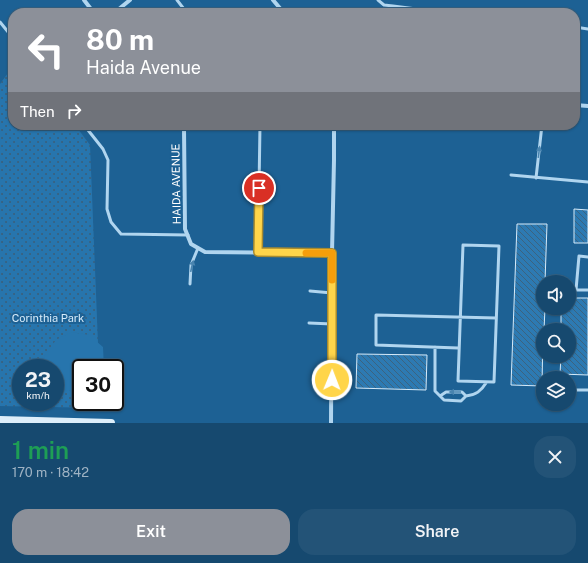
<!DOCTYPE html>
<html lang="en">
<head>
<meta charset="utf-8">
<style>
	body { margin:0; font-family:"Public Sans",sans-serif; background:#235377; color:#f1f3f6; height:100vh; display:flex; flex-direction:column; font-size:15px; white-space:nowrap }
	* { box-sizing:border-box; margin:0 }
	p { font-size:13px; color:#9eb2c3 }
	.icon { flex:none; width:22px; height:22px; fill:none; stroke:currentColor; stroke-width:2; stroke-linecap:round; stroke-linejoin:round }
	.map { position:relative; height:423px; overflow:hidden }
	.drawer { display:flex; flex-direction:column; background:#16496f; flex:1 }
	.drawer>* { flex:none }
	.guide { position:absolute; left:8px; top:8px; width:572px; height:122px; border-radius:16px; box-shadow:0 1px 3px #0004,0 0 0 1px #356182; background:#8c9099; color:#fff; overflow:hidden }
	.controls { position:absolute; left:536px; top:275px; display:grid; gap:8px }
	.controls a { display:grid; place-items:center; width:40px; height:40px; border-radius:50%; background:#16496f; box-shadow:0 1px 3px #0004,0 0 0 1px #356182; font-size:20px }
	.speed { position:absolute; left:12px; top:359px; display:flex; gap:8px; font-size:20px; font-weight:700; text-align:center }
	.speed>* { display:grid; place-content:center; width:52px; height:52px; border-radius:50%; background:#16496f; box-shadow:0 1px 3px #0004,0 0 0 1px #356182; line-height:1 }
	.speed small { font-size:10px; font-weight:400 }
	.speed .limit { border:2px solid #111; border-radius:6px; background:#fff; color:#111 }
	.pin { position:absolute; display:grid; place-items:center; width:34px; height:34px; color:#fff; margin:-17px; border:2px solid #fff; border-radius:50%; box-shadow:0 1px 4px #0007 }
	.me { position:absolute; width:44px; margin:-22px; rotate:1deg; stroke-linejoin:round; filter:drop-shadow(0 0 3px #0008) }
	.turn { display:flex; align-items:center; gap:14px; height:84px; padding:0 12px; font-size:18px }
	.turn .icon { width:52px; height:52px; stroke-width:2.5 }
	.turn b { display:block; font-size:28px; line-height:34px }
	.then { display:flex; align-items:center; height:38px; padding:0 12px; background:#0003; gap:8px; font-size:15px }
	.round { display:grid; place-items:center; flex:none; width:42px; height:42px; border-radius:16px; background:#235377 }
	.overview { display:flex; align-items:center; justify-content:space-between; height:68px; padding:0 12px }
	h1 { font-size:24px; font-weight:600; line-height:30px; color:#1e9e55 }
	.button { display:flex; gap:8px; margin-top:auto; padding:8px 12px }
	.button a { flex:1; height:46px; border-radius:16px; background:#8c9099; color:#fff; font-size:16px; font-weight:600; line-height:46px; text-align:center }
	.button a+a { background:#235377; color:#f1f3f6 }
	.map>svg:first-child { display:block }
	.grass { fill:url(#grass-dots); fill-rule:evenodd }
	.garden { fill:#2775ad }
	.building { fill:url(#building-back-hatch); stroke:#d6ebfa }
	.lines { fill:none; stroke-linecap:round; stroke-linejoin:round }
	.service { stroke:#b0d5ef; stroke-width:3 }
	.minor { stroke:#b0d5ef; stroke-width:4 }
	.secondary { stroke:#ddeefa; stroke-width:8 }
	.oneway { fill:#4984af }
	.route-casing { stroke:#a68a30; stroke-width:10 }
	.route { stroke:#ffd54a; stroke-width:7 }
	.slow { stroke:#f59e0b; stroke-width:7 }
	.labels { text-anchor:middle; stroke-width:4; stroke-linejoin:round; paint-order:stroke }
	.street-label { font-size:11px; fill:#fff; stroke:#1d6194 }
	.park-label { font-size:11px; fill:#d6ebfa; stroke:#1d6194 }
</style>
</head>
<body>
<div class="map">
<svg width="588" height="423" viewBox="0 0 588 423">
	<defs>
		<pattern id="grass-dots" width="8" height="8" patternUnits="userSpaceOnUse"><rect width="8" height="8" fill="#2775ad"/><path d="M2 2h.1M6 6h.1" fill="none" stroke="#3b5e78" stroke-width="1.8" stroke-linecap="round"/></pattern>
		<pattern id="building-back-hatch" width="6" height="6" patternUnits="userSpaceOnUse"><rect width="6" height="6" fill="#2d7ab2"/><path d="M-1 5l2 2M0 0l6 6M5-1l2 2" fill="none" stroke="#3c637f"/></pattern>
	</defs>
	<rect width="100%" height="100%" fill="#1d6194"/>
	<path class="grass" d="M13,66V125H75L90,145L99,368H81V402H100L101,408L0,406V84ZM21,368H55V402H21Z"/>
	<path class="garden" d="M71,332L89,335L103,347L104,368H81V393L55,388V368H44L45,355L56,340Z"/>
	<path class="building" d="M574,209L588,210V243H574Z
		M517,224H547L545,282H543V308H545L544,330H543L542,386L511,385Z
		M569,298H588V375L560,374L561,356H569V330H561V308H569Z
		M357,354L427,355L426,390L356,388Z"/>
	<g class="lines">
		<path class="service" d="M177,0L187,13
			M378,0L384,5L393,6L448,13
			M0,22L13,38
			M575,27L588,29
			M84,125L103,149L108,160L107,209L111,222L121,234L188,235
			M511,175L588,182
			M536,178L542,125
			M463,245L499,246L494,382L458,381Z
			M258,252L260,125
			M588,257L579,256L576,290H588
			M190,284L191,265L198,248
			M310,291L332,293
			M309,323L332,324
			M435,347V391L440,396L446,392H462L466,396C476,395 481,391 486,383
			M458,348L376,345V315L496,318
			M569,390H588
			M440,396L444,400L461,401L466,396"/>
		<path class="minor" d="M84,0L94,13
			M273,0L284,13
			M114,13L130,0
			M575,105L588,106
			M182,125L184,128L185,229L191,244L205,252L332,253
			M331,423L332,253L334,160V125"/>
		<path class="secondary" d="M0,420L111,423"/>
	</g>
	<defs><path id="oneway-solid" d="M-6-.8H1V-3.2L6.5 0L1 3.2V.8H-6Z"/></defs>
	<g class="oneway">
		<use href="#oneway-solid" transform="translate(539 152) rotate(-83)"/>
		<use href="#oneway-solid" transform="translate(192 266) rotate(-77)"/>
		<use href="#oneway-solid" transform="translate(455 392) rotate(180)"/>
	</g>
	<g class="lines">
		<g class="route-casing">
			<path id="route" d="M259,188L258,252L332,253V380"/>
		</g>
		<use href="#route" class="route"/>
		<path class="slow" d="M306,253H332V280"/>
	</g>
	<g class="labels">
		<g class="street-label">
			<text transform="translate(176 184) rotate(-91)" y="4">HAIDA AVENUE</text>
		</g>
		<g class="park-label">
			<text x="48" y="322">Corinthia Park</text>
		</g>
	</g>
</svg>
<div class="controls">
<a><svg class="icon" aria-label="sound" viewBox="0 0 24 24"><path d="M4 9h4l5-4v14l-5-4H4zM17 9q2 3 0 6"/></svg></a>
<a><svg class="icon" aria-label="search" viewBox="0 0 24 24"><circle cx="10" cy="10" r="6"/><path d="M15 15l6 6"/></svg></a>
<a><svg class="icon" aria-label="layers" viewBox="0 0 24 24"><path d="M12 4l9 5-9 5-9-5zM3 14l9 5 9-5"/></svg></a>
</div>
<div class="speed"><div>23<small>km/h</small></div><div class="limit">30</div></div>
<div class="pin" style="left:259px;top:188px;background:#d93025"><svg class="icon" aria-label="arrive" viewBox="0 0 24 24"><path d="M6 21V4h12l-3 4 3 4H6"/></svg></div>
<svg class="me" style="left:332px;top:380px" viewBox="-20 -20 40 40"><circle r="17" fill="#ffd54a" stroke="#fff" stroke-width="3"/><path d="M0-11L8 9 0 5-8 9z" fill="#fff"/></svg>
<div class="guide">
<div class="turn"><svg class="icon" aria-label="left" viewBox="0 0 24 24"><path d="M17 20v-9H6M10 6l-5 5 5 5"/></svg><div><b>80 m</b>Haida Avenue</div></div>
<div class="then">Then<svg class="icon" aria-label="right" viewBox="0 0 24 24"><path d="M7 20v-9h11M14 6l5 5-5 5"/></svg></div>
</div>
</div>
<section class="drawer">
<div class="overview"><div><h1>1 min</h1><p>170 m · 18:42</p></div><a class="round"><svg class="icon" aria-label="close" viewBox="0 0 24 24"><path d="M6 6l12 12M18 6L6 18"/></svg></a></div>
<div class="button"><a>Exit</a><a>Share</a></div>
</section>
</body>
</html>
